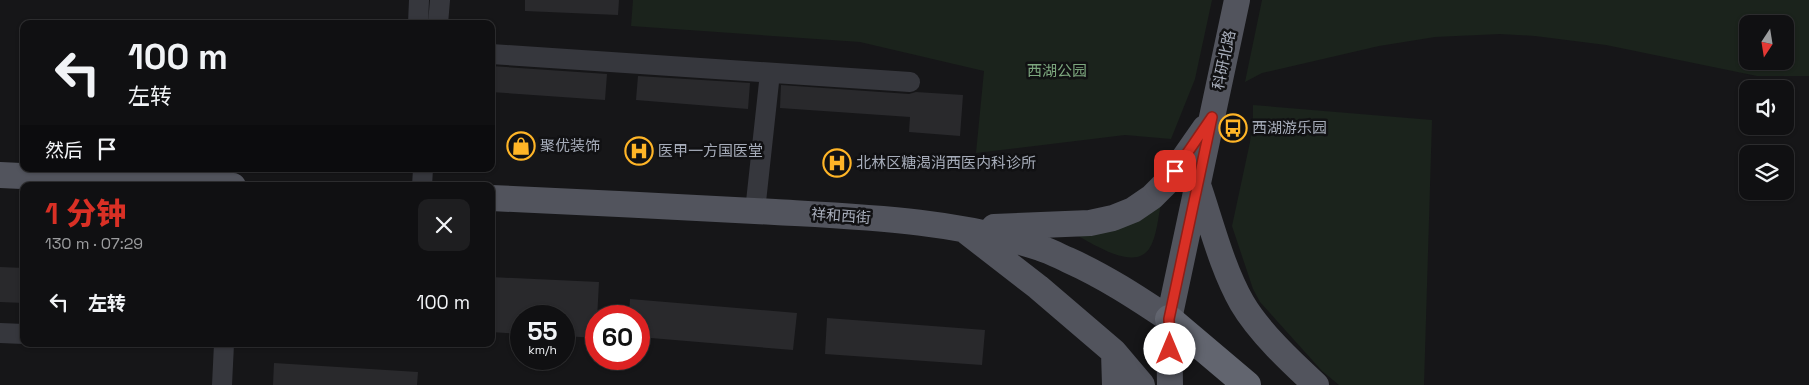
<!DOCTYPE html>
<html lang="zh">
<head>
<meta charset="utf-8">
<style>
	body { margin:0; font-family:"Space Grotesk","Noto Sans SC",sans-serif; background:#1e1e20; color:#f1f3f6; height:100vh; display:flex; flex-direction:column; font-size:19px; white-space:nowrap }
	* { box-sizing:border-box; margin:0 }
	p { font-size:16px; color:#9c9d9f }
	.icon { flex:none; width:28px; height:28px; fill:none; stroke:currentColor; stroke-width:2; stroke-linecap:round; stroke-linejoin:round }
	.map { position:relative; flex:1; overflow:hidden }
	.drawer { position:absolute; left:20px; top:182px; width:475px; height:165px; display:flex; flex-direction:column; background:#101012; border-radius:10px; box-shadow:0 1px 4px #0004,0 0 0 1px #303032 }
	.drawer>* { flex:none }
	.top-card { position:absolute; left:20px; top:20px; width:475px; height:152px; border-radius:10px; box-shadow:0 1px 4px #0004,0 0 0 1px #303032; background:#101012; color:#f1f3f6; overflow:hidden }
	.needle { width:32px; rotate:192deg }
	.controls { position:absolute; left:1739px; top:15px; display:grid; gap:10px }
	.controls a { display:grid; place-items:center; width:55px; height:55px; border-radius:10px; background:#101012; box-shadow:0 1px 4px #0004,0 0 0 1px #303032; font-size:25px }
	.speed { position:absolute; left:510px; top:305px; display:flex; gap:10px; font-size:25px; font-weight:700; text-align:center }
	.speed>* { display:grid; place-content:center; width:65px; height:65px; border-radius:50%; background:#101012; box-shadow:0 1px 4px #0004,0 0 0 1px #303032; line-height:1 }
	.speed small { font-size:12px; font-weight:400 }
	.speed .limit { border:8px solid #d22; background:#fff; color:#111 }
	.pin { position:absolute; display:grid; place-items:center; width:42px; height:42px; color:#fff; margin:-21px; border-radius:10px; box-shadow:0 2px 8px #0006 }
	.me { position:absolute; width:55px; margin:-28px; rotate:0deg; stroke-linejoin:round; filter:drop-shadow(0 0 4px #0008) }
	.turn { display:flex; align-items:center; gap:18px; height:105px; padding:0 25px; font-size:22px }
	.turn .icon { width:65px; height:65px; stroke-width:2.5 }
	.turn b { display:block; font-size:35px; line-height:42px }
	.then { display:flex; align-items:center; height:48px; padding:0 25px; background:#0003; gap:10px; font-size:19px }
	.round { display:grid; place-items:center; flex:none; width:52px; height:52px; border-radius:10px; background:#1e1e20 }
	.head { display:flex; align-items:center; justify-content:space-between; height:85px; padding:0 25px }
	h1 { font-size:30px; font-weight:800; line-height:38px; color:#d93025 }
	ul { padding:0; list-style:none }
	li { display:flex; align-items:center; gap:15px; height:70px; padding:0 25px }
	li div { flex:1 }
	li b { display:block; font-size:19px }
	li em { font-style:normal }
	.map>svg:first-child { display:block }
	.green { fill:#1b231c; fill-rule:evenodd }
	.building { fill:#29292c }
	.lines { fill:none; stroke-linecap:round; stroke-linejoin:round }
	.minor { stroke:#36373d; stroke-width:20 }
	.major { stroke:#52545d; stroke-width:26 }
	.highway { stroke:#62656f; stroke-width:28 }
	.route-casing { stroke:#8d1f18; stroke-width:12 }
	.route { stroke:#d93025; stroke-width:9 }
	.labels { text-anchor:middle; stroke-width:5; stroke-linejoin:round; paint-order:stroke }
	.street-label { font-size:15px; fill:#a6acb9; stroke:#111113 }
	.park-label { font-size:15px; fill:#7ca67e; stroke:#111113 }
	.poi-label { font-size:15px; fill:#a6acb9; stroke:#111113; text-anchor:start }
</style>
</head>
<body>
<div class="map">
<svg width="1809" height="385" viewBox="0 0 1809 385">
	<rect width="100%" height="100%" fill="#161618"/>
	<path class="green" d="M633,0H1212L1195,79L1171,139L1125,135L976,153L984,71L860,42L631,26Z
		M1262,0H1809V76H1757L1606,45L1535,36L1500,34L1435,37L1379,46L1262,73L1245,82ZM1748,24H1785V61H1748Z
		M1253,105L1432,120L1424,385H1339L1322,371L1260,302L1253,289L1232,226L1250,142L1253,116Z
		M1161,204C1158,217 1157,237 1149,249C1133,272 1091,242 1074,234Z"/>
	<path class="building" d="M525,0H619L618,15L525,11Z
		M491,66L607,74L605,100L491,92Z
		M638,76L750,83L748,109L636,100Z
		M781,85L909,94L916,92L963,95L960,136L909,132L910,117L780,108Z
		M0,267L24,268V303L0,302Z
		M491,277L599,282L596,338L564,336V316H521V334L491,332Z
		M630,299L797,313L793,350L639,337V316H629Z
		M827,318L985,330L982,365L825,354Z
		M274,363L418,372L417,385H273Z"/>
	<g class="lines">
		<path class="minor" d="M418,24L419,0
			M438,24L440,0
			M491,54L910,82
			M422,186L423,169
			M755,211L770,73
			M0,333L24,334
			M222,385L224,344"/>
		<path class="major" d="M0,175L233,186
			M1198,185C1211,223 1222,268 1242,303C1259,332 1291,362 1316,385
			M491,198C586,202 680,207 775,212C864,217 955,220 1040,248C1050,251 1059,256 1068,260C1104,276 1136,297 1169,319
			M994,227L1090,223L1113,218L1133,210L1152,197L1168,181L1205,128
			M967,232L1038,287L1114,352L1142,385
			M1114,352L1115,385
			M1170,385L1169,319L1237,0"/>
		<path class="highway" d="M1169,319L1247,385"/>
	</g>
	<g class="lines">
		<g class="route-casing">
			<path id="route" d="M1170,349L1169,319L1212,117L1175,171"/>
		</g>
		<use href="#route" class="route"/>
	</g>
	<defs>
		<g id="bus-ring" transform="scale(1.4375)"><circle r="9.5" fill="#111113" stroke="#ffb527" stroke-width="1.5"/><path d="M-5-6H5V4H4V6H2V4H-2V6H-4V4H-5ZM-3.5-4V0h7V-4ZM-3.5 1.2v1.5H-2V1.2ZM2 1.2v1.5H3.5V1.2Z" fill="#ffb527"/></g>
		<g id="shop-ring" transform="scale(1.4375)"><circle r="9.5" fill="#111113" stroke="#ffb527" stroke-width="1.5"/><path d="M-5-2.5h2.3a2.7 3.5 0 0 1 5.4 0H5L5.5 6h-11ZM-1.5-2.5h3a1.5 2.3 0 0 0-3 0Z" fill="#ffb527"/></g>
		<g id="hospital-ring" transform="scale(1.4375)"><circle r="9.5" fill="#111113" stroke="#ffb527" stroke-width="1.5"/><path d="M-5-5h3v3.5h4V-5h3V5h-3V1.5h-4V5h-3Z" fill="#ffb527"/></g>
	</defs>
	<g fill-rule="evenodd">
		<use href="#bus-ring" x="1233" y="128"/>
		<use href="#shop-ring" x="521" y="146"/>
		<use href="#hospital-ring" x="639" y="151"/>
		<use href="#hospital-ring" x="837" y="163"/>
	</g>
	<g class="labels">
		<g class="street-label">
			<text transform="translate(1224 60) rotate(-78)" y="5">科研北路</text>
			<text transform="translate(841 216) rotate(4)" y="5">祥和西街</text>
		</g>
		<g class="park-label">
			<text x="1057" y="76">西湖公园</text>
		</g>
		<g class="poi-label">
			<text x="1252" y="133">西湖游乐园</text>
			<text x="540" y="151">聚优装饰</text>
			<text x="658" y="156">医甲一方国医堂</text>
			<text x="856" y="168">北林区糖渴消西医内科诊所</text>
		</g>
	</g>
</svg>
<div class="controls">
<a><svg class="needle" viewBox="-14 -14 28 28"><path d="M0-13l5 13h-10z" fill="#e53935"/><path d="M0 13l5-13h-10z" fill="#9c9d9f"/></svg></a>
<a><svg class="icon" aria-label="sound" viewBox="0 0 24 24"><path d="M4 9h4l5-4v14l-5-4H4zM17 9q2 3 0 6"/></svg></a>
<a><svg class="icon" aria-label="layers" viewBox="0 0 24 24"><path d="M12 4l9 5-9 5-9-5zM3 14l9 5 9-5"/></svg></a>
</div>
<div class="speed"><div>55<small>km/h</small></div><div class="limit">60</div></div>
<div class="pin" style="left:1175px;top:171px;background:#d93025"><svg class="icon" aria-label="arrive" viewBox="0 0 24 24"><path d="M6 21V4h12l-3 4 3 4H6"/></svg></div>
<svg class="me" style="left:1170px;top:349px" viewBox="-20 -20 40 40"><circle r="19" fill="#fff"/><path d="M0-13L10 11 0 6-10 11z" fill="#d93025"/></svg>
<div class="top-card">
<div class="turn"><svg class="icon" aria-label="left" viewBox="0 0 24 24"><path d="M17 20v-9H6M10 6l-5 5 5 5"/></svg><div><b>100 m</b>左转</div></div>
<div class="then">然后<svg class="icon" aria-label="arrive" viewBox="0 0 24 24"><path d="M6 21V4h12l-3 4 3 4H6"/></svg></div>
</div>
<section class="drawer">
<div class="head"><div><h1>1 分钟</h1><p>130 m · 07:29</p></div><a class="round"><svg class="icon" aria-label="close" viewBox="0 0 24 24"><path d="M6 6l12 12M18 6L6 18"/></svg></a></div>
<ul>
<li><svg class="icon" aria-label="left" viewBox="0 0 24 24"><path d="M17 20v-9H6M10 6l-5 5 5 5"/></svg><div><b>左转</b></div><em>100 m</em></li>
</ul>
</section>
</div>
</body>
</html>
